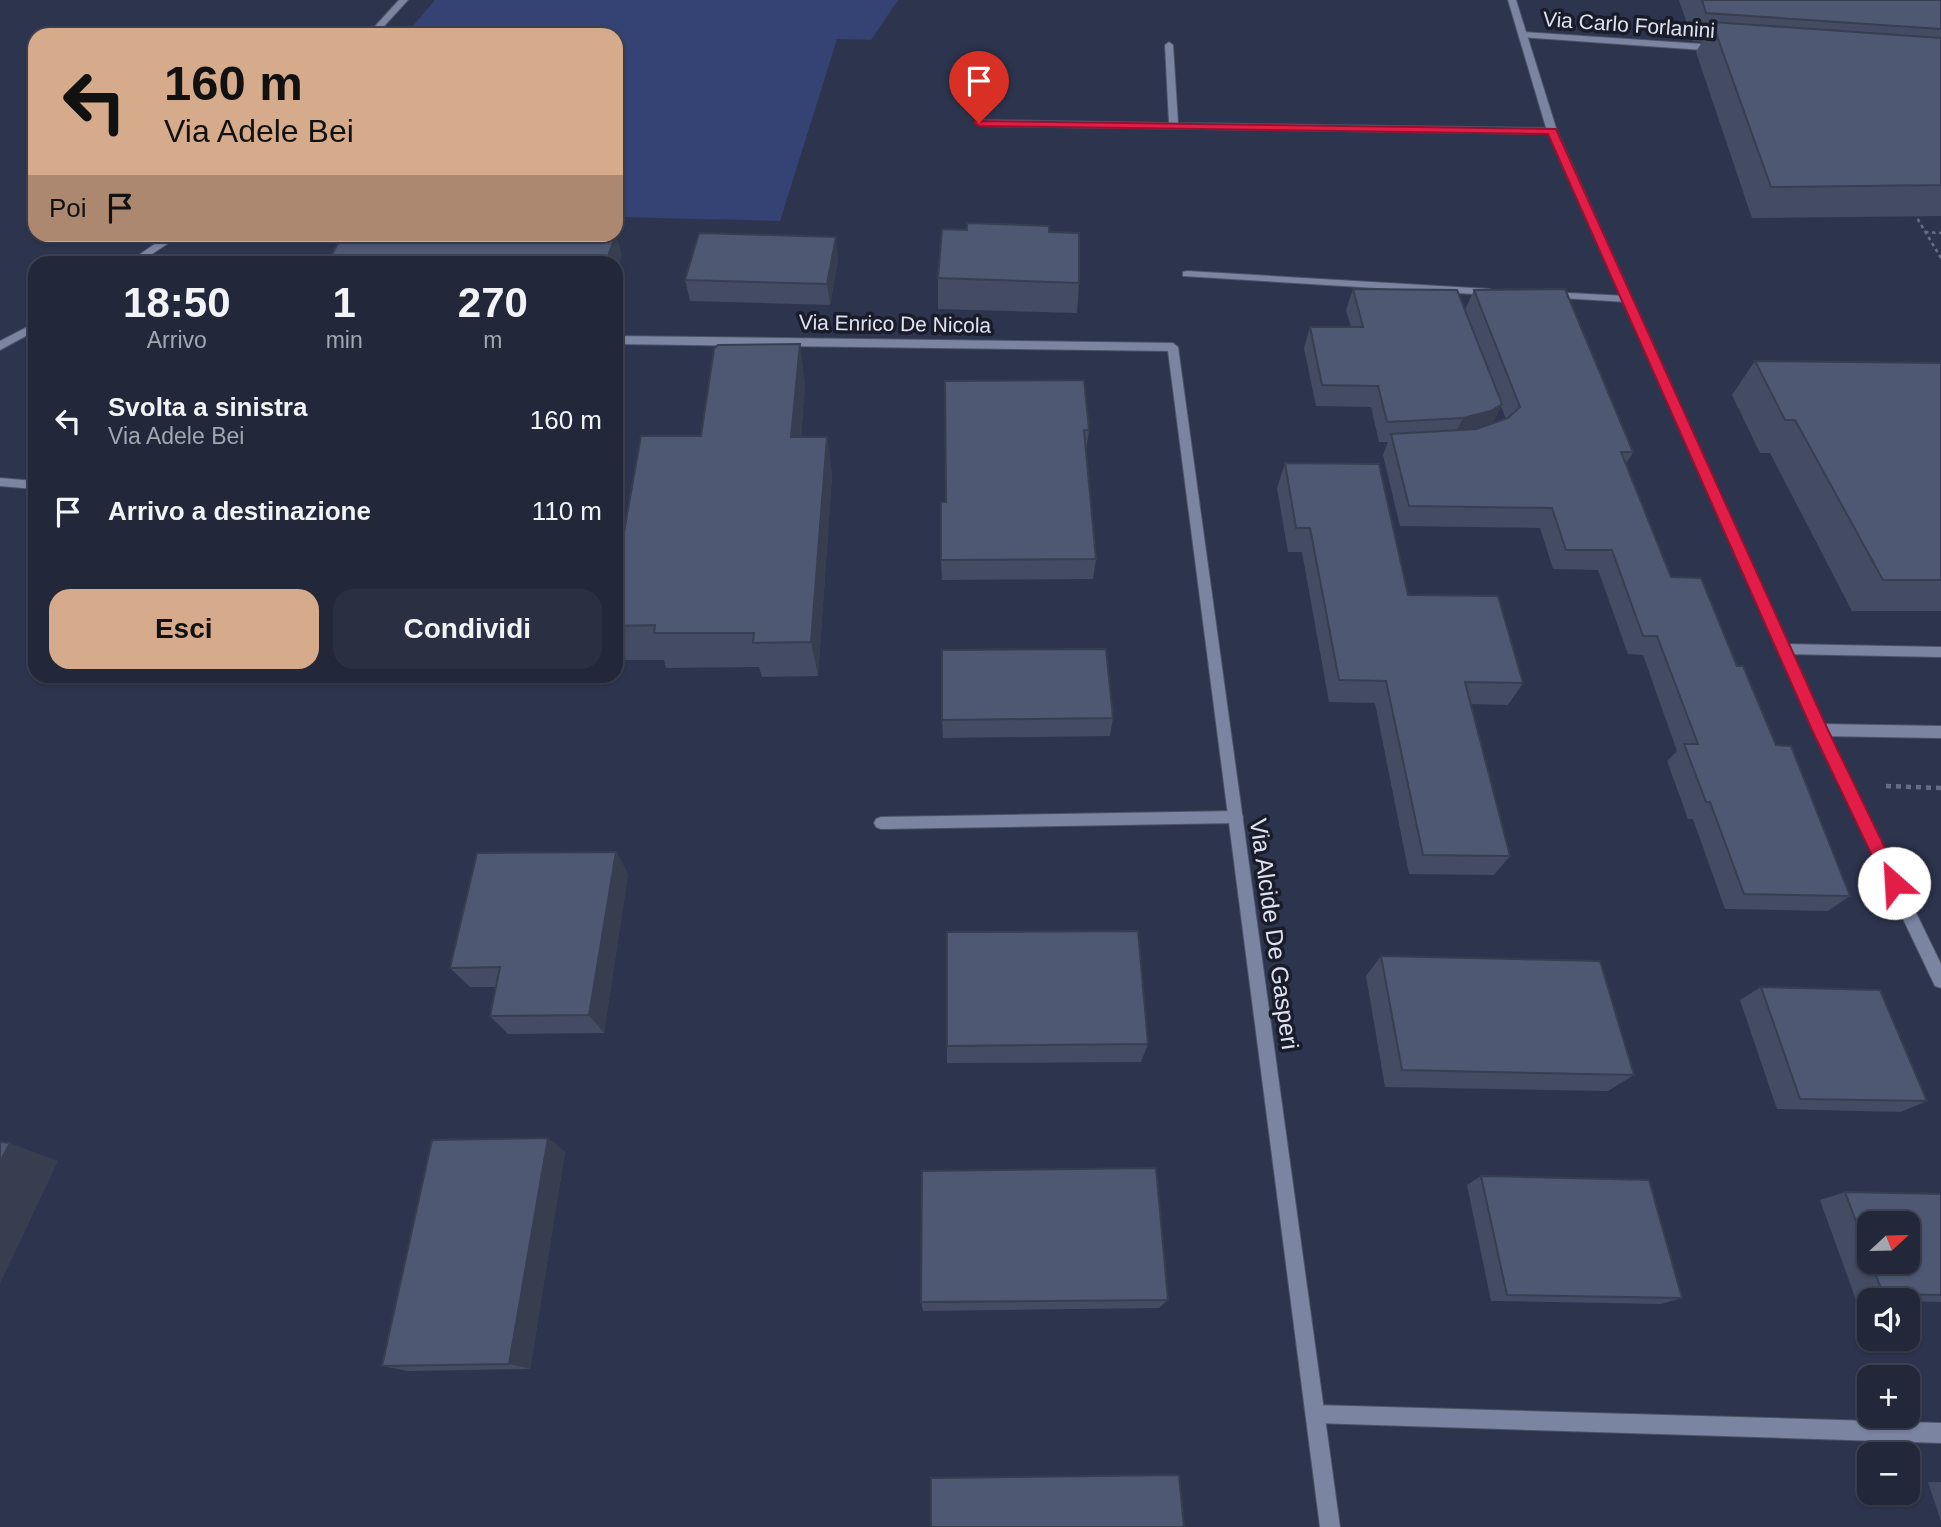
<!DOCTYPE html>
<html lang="it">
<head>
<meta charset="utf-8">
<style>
	body { margin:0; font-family:Helvetica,sans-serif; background:#2a3042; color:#f1f3f6; height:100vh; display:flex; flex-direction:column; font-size:26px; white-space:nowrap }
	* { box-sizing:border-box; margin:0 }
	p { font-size:23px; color:#a2a6af }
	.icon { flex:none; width:38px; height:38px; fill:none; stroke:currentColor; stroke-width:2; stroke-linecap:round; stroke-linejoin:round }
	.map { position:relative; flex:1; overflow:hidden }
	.panel { position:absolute; left:28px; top:256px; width:595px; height:427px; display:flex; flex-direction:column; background:#22283a; border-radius:21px; box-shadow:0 2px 5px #0004,0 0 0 2px #3f4454 }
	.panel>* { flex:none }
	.guide { position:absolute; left:28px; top:28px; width:595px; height:214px; border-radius:21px; box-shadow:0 2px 5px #0004,0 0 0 2px #3f4454; background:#d6ab8b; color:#111; overflow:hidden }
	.needle { width:46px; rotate:68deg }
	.tools { position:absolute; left:1857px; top:1211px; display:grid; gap:14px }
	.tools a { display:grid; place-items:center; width:63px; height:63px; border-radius:14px; background:#22283a; box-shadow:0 2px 5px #0004,0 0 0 2px #3f4454; font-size:35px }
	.pin { position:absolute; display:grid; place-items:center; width:60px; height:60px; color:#fff; margin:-72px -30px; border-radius:50% 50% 50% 0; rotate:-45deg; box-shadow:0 0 7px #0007 }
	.pin .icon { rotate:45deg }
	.me { position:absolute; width:77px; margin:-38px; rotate:334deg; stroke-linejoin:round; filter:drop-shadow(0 0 5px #0008) }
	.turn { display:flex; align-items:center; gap:24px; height:147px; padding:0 21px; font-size:32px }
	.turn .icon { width:91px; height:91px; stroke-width:2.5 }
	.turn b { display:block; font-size:49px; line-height:60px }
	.then { display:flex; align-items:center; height:66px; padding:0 21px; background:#0003; gap:14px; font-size:26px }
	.eta { display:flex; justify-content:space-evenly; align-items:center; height:119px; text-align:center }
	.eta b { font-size:42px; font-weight:600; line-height:49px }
	.primary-button { display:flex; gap:14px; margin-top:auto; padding:14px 21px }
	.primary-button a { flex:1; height:80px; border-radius:21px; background:#d6ab8b; color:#111; font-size:28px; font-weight:600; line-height:80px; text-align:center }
	.primary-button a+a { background:#2a3042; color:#f1f3f6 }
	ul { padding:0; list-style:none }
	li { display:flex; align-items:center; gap:21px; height:91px; padding:0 21px }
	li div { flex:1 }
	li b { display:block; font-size:26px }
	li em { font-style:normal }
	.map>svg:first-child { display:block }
	.green { fill:#344274 }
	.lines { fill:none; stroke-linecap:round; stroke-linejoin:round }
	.service-casing { stroke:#4d5368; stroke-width:2 }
	.minor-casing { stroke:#4d5368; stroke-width:2 }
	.tertiary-casing { stroke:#4d5368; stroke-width:2 }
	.path-far1 { stroke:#676e84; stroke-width:2.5; stroke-dasharray:3.5 3.5; stroke-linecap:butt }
	.path { stroke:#676e84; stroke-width:4.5; stroke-dasharray:5 5; stroke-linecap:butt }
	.service { fill:#7b85a2; fill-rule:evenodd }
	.minor { fill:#7b85a2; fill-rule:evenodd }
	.tertiary { fill:#7b85a2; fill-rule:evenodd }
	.wall { fill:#444c63; fill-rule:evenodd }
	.shaded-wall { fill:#373e50 }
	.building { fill:#4f5873; stroke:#373e50; stroke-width:2 }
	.route { fill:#e11d48; stroke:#92132f; stroke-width:2 }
	.labels { text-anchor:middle; stroke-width:7; stroke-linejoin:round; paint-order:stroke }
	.far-street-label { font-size:21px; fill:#dce2f2; stroke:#1a1d29 }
	.street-label { font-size:24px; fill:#dce2f2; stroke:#1a1d29 }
</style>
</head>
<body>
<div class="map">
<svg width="1941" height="1527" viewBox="0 0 1941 1527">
	<rect width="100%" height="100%" fill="#2d354e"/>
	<path class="green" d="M435,0H898L871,40L837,39L780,221L616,217V35H405Z"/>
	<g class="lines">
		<g class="service-casing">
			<path id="service" d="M1187,271L1490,289L1495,292L1490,295L1183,276V272Z
				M1549,292L1627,296L1632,299L1627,302L1545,297L1544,295Z
				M0,478L35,481V489L0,486Z
				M1236,811L1241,813L1243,817L1241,821L1236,823L881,829L876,827L874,823L876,819L881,817Z
				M1315,1405L1941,1423V1443L1315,1423L1308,1421L1306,1414L1308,1407Z"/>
		</g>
		<g class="minor-casing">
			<path id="minor" d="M1523,32L1717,45L1721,48L1717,51L1520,37L1519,35Z
				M1169,42L1173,45L1178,123L1552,128L1557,131L1552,134L979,126L974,123L979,120L1169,123L1165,45Z
				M616,336L1173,343L1178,347L1340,1527H1320L1168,351L616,344Z
				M1784,644L1941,647V657L1784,654L1777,649Z
				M1820,724L1941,726V738L1820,736L1815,734L1813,730L1815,726Z"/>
		</g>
		<g class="tertiary-casing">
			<path id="tertiary" d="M399,0H408L376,35H367Z
				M1508,0H1516L1557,131L1827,730L1941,964V988L1935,986L1813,730L1547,131Z
				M169,234H182L140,262H129Z
				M35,323V331L0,350V341Z"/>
		</g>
		<path class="path-far1" d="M1914,213L1941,258
			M1925,232L1941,233"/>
		<path class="path" d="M1886,786L1941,788"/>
		<use href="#service" class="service"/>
		<use href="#minor" class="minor"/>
		<use href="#tertiary" class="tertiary"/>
	</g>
	<path class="wall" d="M1679,0H1941V216L1752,218L1696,52L1702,42L1693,41Z
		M1049,232L1079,283L1077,313L938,309V278Z
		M838,259L830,305L690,301L685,280Z
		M1353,289L1465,310L1474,290L1633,452L1626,464L1671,577L1737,666L1850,896L1828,911L1725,909L1693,819H1688L1667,761L1677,751L1643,655L1628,654L1598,570L1553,569L1540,528L1400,526L1383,455L1388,442H1379L1371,407L1316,406L1304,348L1310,327H1351L1346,310ZM1501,406L1506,419L1493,423Z
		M1755,361L1941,363V611H1852L1770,453H1760L1732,395Z
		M945,381L1089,430L1086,450L1096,559L1093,579L942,580L941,560L946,502Z
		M805,383L801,437H827L832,475L818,676L762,677L759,667L666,668L664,660H621L616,647V577L701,436Z
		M1285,463L1408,595L1523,683L1508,705L1471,704L1510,856L1494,875L1409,874L1375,703L1329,702L1302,552H1288L1277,488Z
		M1113,718L1110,736L943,738L942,720Z
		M616,852L628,874L604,1033L508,1034L490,1016L496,987H470L450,968Z
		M1381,956L1634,1075L1608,1091L1385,1087L1366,976Z
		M1761,987L1927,1101L1901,1112L1777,1109L1740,1000Z
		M1148,1044L1141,1062L947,1063V1046Z
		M548,1138L565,1152L530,1369L408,1371L382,1366Z
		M1481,1176L1682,1298L1661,1304L1491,1301L1467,1185Z
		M1845,1192L1941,1194V1302L1908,1301V1300H1856L1820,1200ZM1869,1223L1908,1262H1869Z
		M1168,1300L1159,1308L923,1311L921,1302Z
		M1928,1482H1941V1521Z"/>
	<path class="shaded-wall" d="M616,234L622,255L616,274V262H606Z
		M836,237L838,259L830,305L827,284Z
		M800,344L805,383L798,475L791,437Z
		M1502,404L1492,425L1453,439L1463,418Z
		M827,437L832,475L818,676L811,642Z
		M616,852L628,874L604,1033L589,1015Z
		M548,1138L565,1152L530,1369L509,1364Z
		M10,1143L58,1161L0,1284V1162Z"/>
	<path class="building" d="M1702,0H1941V29L1706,13Z
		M1712,22L1941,38V185L1771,187Z
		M967,223L1049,226V232L1079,233V283L938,278L942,229L967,230Z
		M699,233L836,237L827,284L685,280Z
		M343,234H616L606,262H328Z
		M1353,289L1457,290L1502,404L1491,411L1463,418L1387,422L1378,386L1322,385L1310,327H1363Z
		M1565,289L1633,452H1621L1671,577L1701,578L1737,666H1743L1776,745L1791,746L1850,896L1744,894L1710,802H1706L1684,744H1698L1657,636H1643L1612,550H1566L1552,508L1409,506L1391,434L1477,429L1508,418L1520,407L1474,290Z
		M800,344L791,437H827L811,642L753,643L754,633H654L655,625L616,626V577L641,436H701L714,349L718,345Z
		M1755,361L1941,363V580H1883L1795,420H1785Z
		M1084,380L1089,430H1084L1096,559L941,560V502H946L945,381Z
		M1285,463L1379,464L1408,595L1498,596L1523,683L1465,682L1510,856L1423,855L1386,681L1339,680L1310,528H1296Z
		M1106,649L1113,718L942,720V650Z
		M616,852L589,1015L490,1016L500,967L450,968L477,853Z
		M1138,931L1148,1044L947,1046V932Z
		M1381,956L1600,961L1634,1075L1402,1070Z
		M1761,987L1880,990L1927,1101L1800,1099Z
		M548,1138L509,1364L382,1366L432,1140Z
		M0,1142L10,1143L0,1162Z
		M1156,1168L1168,1300L921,1302L922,1171Z
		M1481,1176L1649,1180L1682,1298L1507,1295Z
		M1845,1192L1941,1194V1295L1883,1294L1871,1262H1908V1223H1869V1256Z
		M1179,1475L1184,1527H931V1478Z"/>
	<path class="route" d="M975,121L1556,129L1828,730L1902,883L1900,889H1888L1812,730L1548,134L979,126L974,123Z"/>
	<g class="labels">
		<g class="far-street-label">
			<text transform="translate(1629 25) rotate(4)" y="7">Via Carlo Forlanini</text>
			<text transform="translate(895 324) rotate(1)" y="7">Via Enrico De Nicola</text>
		</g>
		<g class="street-label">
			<text transform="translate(1274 934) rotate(82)" y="8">Via Alcide De Gasperi</text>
		</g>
	</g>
</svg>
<div class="tools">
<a><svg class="needle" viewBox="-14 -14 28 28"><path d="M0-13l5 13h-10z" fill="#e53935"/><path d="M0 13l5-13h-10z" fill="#a2a6af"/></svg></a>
<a><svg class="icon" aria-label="sound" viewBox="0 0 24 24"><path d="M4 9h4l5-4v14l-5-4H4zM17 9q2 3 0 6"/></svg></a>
<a>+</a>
<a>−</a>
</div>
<div class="pin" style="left:979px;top:123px;background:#d93025"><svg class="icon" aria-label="arrive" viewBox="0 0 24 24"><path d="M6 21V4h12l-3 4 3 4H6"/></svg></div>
<svg class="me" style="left:1894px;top:883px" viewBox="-20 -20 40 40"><circle r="19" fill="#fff"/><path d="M0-13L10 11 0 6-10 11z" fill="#e11d48"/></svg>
<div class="guide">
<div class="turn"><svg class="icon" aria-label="left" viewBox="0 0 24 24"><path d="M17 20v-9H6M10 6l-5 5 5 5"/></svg><div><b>160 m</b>Via Adele Bei</div></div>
<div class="then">Poi<svg class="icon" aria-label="arrive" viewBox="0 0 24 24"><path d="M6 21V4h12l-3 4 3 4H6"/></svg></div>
</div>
<section class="panel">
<div class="eta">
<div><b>18:50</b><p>Arrivo</p></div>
<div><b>1</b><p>min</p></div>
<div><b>270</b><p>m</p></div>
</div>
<ul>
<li><svg class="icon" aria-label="left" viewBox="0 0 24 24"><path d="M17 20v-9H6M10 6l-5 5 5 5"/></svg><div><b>Svolta a sinistra</b><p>Via Adele Bei</p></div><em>160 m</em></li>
<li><svg class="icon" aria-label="arrive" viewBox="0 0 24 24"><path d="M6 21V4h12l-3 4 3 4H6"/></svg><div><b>Arrivo a destinazione</b></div><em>110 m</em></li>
</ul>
<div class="primary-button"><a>Esci</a><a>Condividi</a></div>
</section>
</div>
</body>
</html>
